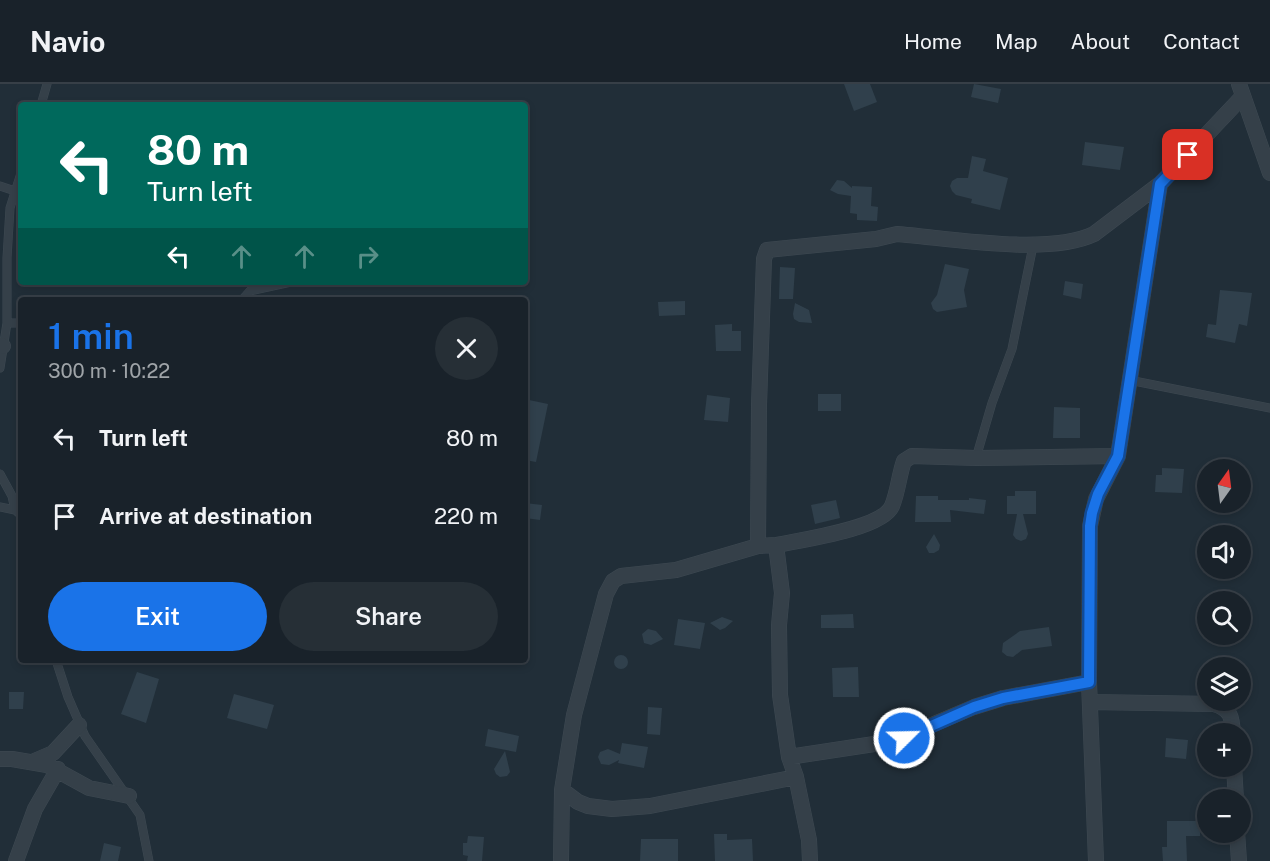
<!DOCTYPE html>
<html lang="en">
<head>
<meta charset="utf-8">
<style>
	body { margin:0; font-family:"Public Sans",sans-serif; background:#262f36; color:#f1f3f6; height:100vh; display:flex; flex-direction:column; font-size:22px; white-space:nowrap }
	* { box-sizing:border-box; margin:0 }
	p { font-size:20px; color:#9fa4a8 }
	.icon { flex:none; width:33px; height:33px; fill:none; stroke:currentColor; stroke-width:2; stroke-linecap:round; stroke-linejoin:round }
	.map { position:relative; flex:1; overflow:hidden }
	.sheet { position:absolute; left:18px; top:213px; width:510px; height:366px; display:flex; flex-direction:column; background:#19222a; border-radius:6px; box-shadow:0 3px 9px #0003,0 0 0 2px #373f47 }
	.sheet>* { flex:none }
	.guide { position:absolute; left:18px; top:18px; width:510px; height:183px; border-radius:6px; box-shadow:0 3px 9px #0003,0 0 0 2px #373f47; background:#00695c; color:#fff; overflow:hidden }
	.needle { width:39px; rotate:14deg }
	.buttons { position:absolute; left:1197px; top:375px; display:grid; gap:12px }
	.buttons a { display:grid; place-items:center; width:54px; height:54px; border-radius:50%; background:#19222a; box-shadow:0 3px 9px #0003,0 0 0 2px #373f47; font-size:30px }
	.pin { position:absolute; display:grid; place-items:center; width:51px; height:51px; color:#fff; margin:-26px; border-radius:12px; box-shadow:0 3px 9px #0006 }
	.me { position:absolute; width:66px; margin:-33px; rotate:67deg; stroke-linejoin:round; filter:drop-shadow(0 0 4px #0008) }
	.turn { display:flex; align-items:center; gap:21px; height:126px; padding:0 30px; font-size:27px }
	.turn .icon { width:78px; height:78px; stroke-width:2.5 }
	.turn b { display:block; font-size:42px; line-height:51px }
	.lanes { display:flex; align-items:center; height:57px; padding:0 30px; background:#0003; justify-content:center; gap:30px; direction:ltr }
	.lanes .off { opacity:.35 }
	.round { display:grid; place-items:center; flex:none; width:63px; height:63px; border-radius:32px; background:#262f36 }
	.head { display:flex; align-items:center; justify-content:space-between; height:102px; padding:0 30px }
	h1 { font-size:36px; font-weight:600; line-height:45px; color:#1a73e8 }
	.button { display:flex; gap:12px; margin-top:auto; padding:12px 30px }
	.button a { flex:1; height:69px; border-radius:36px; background:#1a73e8; color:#fff; font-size:24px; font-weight:600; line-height:69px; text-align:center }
	.button a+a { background:#262f36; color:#f1f3f6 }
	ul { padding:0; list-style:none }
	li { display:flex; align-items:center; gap:18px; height:78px; padding:0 30px }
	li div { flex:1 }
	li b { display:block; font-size:22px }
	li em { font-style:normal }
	header { display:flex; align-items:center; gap:36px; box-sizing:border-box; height:84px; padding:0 30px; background:#19222a; border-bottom:2px solid #373f47 }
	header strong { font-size:28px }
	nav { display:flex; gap:33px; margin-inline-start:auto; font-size:21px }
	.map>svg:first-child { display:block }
	.building { fill:#30404c }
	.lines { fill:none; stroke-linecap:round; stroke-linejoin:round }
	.lane-casing { stroke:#3e4952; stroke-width:9 }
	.street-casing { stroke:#3e4952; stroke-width:16 }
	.lane { stroke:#354049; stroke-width:8 }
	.street { stroke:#354049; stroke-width:15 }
	.route-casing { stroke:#114b97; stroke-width:15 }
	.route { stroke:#1a73e8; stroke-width:10 }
</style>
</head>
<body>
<header>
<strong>Navio</strong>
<nav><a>Home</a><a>Map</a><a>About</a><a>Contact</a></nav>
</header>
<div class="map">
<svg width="1270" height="777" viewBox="0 0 1270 777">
	<rect width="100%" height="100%" fill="#212e38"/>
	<path class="building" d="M844,0H870L877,18L854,27Z
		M974,0L1001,5L998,19L971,13Z
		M1085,58L1124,63L1120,86L1082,81Z
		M972,72L986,75L983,87L1008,94L1000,126L971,119L972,115L956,111L952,107L950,102L952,97L957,94H968Z
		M837,96L844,97L852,104V102L872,103L871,122L878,123L877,137L857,136V130L850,129L851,112L838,110L830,106Z
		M945,180L969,185L964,206L967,223L937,228L933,225L931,219L937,211Z
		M780,183L795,184L793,215H779Z
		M1065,197L1083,200L1081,215L1063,211Z
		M1220,206L1252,209L1247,242L1239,240L1235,259L1206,253L1208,240L1216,241Z
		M685,217V231L659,232L658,218Z
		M795,219L809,226L812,239L799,238L794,235L793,230Z
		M732,240V247H741V267H716L715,241Z
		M818,310H841V327H818Z
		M707,311L730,314L728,338L704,336Z
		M529,316L548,320L536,378L525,376V326L527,327Z
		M1054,323L1080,324V354H1053Z
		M1162,384L1184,385L1182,409L1155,408L1156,391H1162Z
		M1015,407H1036V430H1023L1028,450L1026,455L1021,457L1016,455L1013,451L1017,430H1007V412H1015Z
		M916,412H938V416H969V414L986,416L984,430L950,426L951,438H915Z
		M836,416L840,434L815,440L811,421Z
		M525,419L542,421L540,436L525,434Z
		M934,450L940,461L939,466L934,469H929L926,463Z
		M853,530L854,544H821V531Z
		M722,533L733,537L725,544L720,546L710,539Z
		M678,535L705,539L700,565L674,561Z
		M1049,543L1052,562L1022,566L1013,573L1007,572L1002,568L1003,559L1020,547Z
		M648,545L656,547L663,555L651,561L644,559L642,550Z
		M614 578a7 7 0 1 1 14 0a7 7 0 1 1-14 0Z
		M858,583L859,613H833L832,584Z
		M137,588L159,595L146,639L121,630Z
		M9,608H24L23,625H9Z
		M234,610L274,621L267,645L227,634Z
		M648,623L662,624L660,651L647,650Z
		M488,645L519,652L516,668L485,662Z
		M1166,654L1188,656L1186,675L1165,673Z
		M622,659L648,663L644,684L618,679L619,676L609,681L601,680L598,673L600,668L608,665L620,670Z
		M505,667L510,688L507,692L500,693L496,690L494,685Z
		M1167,737H1200V752H1186L1187,777H1163L1162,763H1167Z
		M714,750H727V756L752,755L753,777H715Z
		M468,752L484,753L482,777H467L468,772L463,771V759H467Z
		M641,755H678V777H640Z
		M104,759L121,763L118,777H100Z"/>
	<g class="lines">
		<g class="lane-casing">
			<path id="lane" d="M41,21L47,0
				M0,102L15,107
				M242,216L250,207L291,198
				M7,239H21
				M0,284L7,239V174L10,124L21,89
				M1129,296L1270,324
				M976,374L992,319L1012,265L1033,162
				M0,390L12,412L15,426
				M0,423L15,426L21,431
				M56,576L68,613L85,652L140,731L149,777"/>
		</g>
		<g class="street-casing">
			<path id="street" d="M1239,0L1270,89
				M0,261L3,262
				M776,461C800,456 882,445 892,422C898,408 899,391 904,377L912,372L976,374L1118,372
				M758,462L759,321L764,175L767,166L876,155L897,150C948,154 1048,172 1094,150L1160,100L1243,12
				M1090,618L1214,620C1231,625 1232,633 1233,650
				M789,673L894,657L974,623L1003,614L1089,598
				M0,675H12L47,681L89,704L129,712
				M32,678L53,669L79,641
				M1234,682L1236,716
				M562,706L578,718L588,722L612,725L650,722L796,693
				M1237,748L1239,777
				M16,777L35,725L58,685
				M561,777L562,706L574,631L606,510L613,497L621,492L676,486L758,462L776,461L782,509L779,541L780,611L789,673L796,693L809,756L810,777
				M1096,777L1089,598L1090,442L1096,415L1118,372L1160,100"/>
		</g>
		<use href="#lane" class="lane"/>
		<use href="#street" class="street"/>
	</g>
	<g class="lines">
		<g class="route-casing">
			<path id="route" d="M904,654L974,623L1003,614L1089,598L1090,442L1092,429L1098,410L1118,372L1160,100L1188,71"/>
		</g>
		<use href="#route" class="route"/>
	</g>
</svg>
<div class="buttons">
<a><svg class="needle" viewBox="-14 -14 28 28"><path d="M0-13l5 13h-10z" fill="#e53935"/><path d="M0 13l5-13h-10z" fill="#9fa4a8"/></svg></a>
<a><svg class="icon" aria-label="sound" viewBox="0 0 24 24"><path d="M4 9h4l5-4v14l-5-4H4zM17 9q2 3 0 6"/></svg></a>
<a><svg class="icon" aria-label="search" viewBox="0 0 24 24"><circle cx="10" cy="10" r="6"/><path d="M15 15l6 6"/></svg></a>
<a><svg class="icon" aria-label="layers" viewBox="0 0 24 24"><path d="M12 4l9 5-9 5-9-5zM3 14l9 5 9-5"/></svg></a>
<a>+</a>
<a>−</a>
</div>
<div class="pin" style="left:1188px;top:71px;background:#d93025"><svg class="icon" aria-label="arrive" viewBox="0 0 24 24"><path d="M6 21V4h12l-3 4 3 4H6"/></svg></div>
<svg class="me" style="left:904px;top:654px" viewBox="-20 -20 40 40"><circle r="17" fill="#1a73e8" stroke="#fff" stroke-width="3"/><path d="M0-11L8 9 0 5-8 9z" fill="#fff"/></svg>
<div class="guide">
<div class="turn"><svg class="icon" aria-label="left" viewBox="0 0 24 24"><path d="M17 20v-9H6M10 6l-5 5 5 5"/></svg><div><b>80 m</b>Turn left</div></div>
<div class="lanes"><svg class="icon" aria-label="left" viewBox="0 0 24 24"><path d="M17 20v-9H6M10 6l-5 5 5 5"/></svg><svg class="icon off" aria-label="ahead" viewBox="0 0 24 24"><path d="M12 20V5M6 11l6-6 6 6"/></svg><svg class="icon off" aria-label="ahead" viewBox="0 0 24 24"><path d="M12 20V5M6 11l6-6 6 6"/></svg><svg class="icon off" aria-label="right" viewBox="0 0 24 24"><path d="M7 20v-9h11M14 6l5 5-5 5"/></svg></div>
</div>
<section class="sheet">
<div class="head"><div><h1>1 min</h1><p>300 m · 10:22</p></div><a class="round"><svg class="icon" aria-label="close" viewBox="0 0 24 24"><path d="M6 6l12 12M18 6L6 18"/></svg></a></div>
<ul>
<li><svg class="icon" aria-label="left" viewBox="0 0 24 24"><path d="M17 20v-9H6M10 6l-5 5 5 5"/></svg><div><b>Turn left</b></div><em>80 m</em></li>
<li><svg class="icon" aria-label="arrive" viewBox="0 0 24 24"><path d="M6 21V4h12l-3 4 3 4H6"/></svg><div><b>Arrive at destination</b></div><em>220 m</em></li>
</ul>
<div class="button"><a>Exit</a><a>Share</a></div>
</section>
</div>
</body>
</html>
